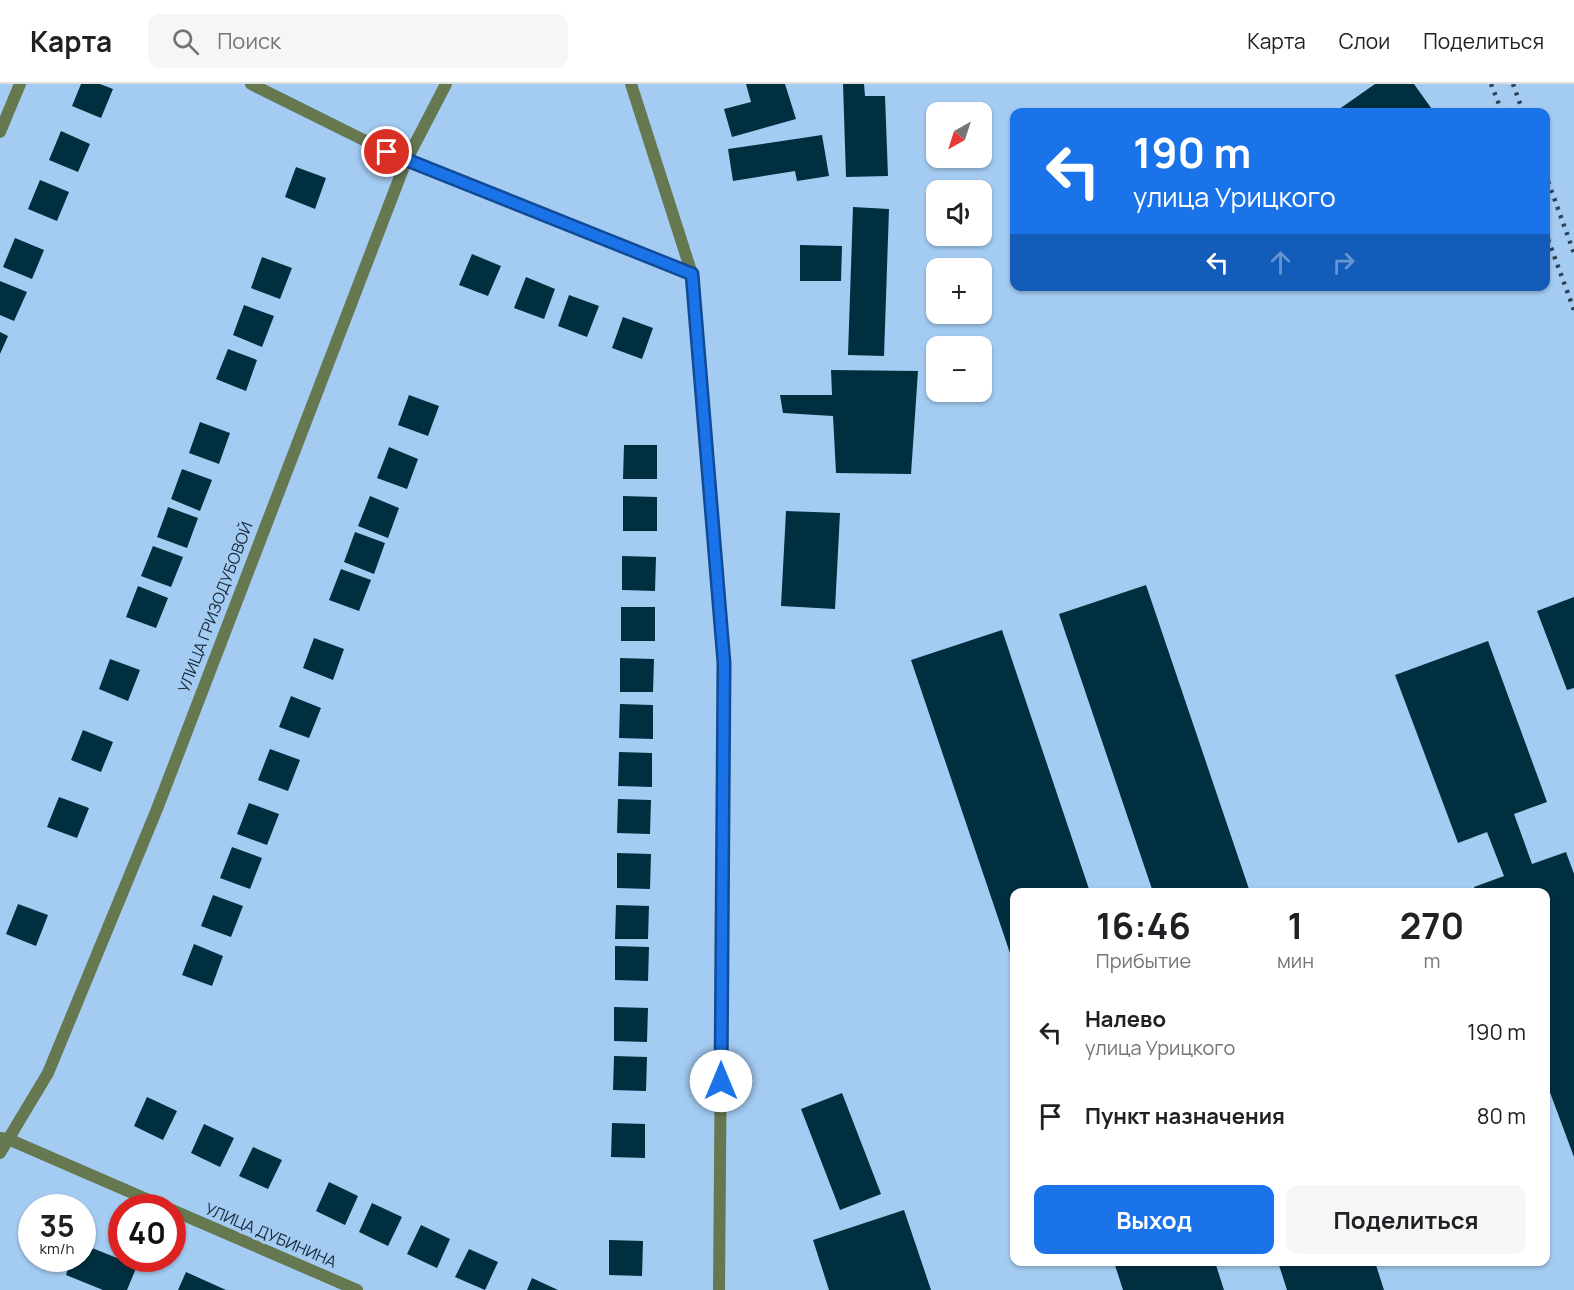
<!DOCTYPE html>
<html lang="ru">
<head>
<meta charset="utf-8">
<style>
	body { margin:0; font-family:Manrope,sans-serif; background:#f6f6f6; color:#202124; height:100vh; display:flex; flex-direction:column; font-size:22px; white-space:nowrap }
	* { box-sizing:border-box; margin:0 }
	p { font-size:20px; color:#757577 }
	.icon { flex:none; width:33px; height:33px; fill:none; stroke:currentColor; stroke-width:2; stroke-linecap:round; stroke-linejoin:round }
	.map { position:relative; flex:1; overflow:hidden }
	.panel { position:absolute; left:1010px; top:804px; width:540px; height:378px; display:flex; flex-direction:column; background:#fff; border-radius:12px; box-shadow:0 2px 4px #0004 }
	.panel>* { flex:none }
	.guide { position:absolute; left:1010px; top:24px; width:540px; height:183px; border-radius:12px; box-shadow:0 2px 4px #0004; background:#1a73e8; color:#fff; overflow:hidden }
	.needle { width:39px; rotate:219deg }
	.buttons { position:absolute; left:926px; top:18px; display:grid; gap:12px }
	.buttons a { display:grid; place-items:center; width:66px; height:66px; border-radius:12px; background:#fff; box-shadow:0 2px 4px #0004; font-size:30px }
	.speed { position:absolute; left:18px; top:1110px; display:flex; gap:12px; font-size:30px; font-weight:700; text-align:center }
	.speed>* { display:grid; place-content:center; width:78px; height:78px; border-radius:50%; background:#fff; box-shadow:0 2px 4px #0004; line-height:1 }
	.speed small { font-size:15px; font-weight:400 }
	.speed .limit { border:9px solid #d22; background:#fff; color:#111 }
	.pin { position:absolute; display:grid; place-items:center; width:51px; height:51px; color:#fff; margin:-26px; border:3px solid #fff; border-radius:50%; box-shadow:0 2px 6px #0007 }
	.me { position:absolute; width:66px; margin:-33px; rotate:0deg; stroke-linejoin:round; filter:drop-shadow(0 0 4px #0008) }
	.turn { display:flex; align-items:center; gap:21px; height:126px; padding:0 24px; font-size:27px }
	.turn .icon { width:78px; height:78px; stroke-width:2.5 }
	.turn b { display:block; font-size:42px; line-height:51px }
	.lanes { display:flex; align-items:center; height:57px; padding:0 24px; background:#0003; justify-content:center; gap:30px; direction:ltr }
	.lanes .off { opacity:.35 }
	.eta { display:flex; justify-content:space-evenly; align-items:center; height:102px; text-align:center }
	.eta b { font-size:36px; font-weight:700; line-height:42px }
	.cta { display:flex; gap:12px; margin-top:auto; padding:12px 24px }
	.cta a { flex:1; height:69px; border-radius:12px; background:#1a73e8; color:#fff; font-size:24px; font-weight:700; line-height:69px; text-align:center }
	.cta a+a { background:#f6f6f6; color:#202124 }
	ul { padding:0; list-style:none }
	li { display:flex; align-items:center; gap:18px; height:84px; padding:0 24px }
	li div { flex:1 }
	li b { display:block; font-size:22px }
	li em { font-style:normal }
	header { display:flex; align-items:center; gap:36px; box-sizing:border-box; height:84px; padding:0 30px; background:#fff; border-bottom:2px solid #e0e0e0 }
	header strong { font-size:28px }
	nav { display:flex; gap:33px; margin-inline-start:auto; font-size:21px }
	.search { width:420px; height:54px; background:#f6f6f6; display:flex; align-items:center; gap:15px; box-sizing:border-box; padding:0 21px; border-radius:12px; color:#757577; font-size:22px }
	.map>svg:first-child { display:block }
	.building { fill:#002f40 }
	.lines { fill:none; stroke-linecap:round; stroke-linejoin:round }
	.minor { stroke:#667850; stroke-width:12 }
	.tertiary { stroke:#667850; stroke-width:12 }
	.rail { stroke:#2f4255; stroke-width:4.5; stroke-dasharray:3 6; stroke-linecap:butt }
	.route-casing { stroke:#114b97; stroke-width:15 }
	.route { stroke:#1a73e8; stroke-width:10 }
	.labels { text-anchor:middle; stroke-width:6; stroke-linejoin:round; paint-order:stroke }
	.street-label { font-size:16px; fill:#192837; stroke:#a4ccf3 }
</style>
</head>
<body>
<header>
<strong>Карта</strong>
<div class="search"><svg class="icon" aria-label="search" viewBox="0 0 24 24"><circle cx="10" cy="10" r="6"/><path d="M15 15l6 6"/></svg>Поиск</div>
<nav><a>Карта</a><a>Слои</a><a>Поделиться</a></nav>
</header>
<div class="map">
<svg width="1574" height="1206" viewBox="0 0 1574 1206">
	<rect width="100%" height="100%" fill="#a4ccf3"/>
	<path class="building" d="M81,0H100L113,5L101,34L72,22Z
		M746,0H785L796,35L732,53L724,25L751,18Z
		M843,0H864L865,12H885L888,92L846,93Z
		M1375,0H1414L1434,28H1335Z
		M61,47L90,60L78,88L49,76Z
		M822,51L829,92L797,97L795,87L733,97L728,65Z
		M296,83L326,94L315,125L285,113Z
		M40,96L69,108L57,137L28,125Z
		M853,123L889,125L884,272L848,271Z
		M15,154L44,166L32,195L3,183Z
		M800,161L842,162L841,197H800Z
		M472,170L501,182L488,212L459,201Z
		M262,173L292,184L280,215L251,204Z
		M526,193L555,205L544,235L514,224Z
		M0,197L27,208L14,237L0,231Z
		M569,211L599,222L587,253L558,242Z
		M244,221L274,232L262,263L233,251Z
		M623,233L653,244L642,275L612,264Z
		M0,248L8,252L0,270Z
		M228,265L257,276L246,307L216,295Z
		M831,286L918,287L911,390L836,389L833,332L783,329L780,311H832Z
		M409,311L439,322L428,352L398,341Z
		M200,338L230,349L219,380L189,369Z
		M624,361H657V395H623Z
		M389,363L418,375L407,405L377,394Z
		M182,385L212,396L200,427L171,415Z
		M370,412L399,424L388,454L358,442Z
		M623,412L657,413V447H623Z
		M168,423L198,434L187,464L157,453Z
		M786,427L840,429L835,525L781,522Z
		M355,448L385,459L374,490L344,478Z
		M153,462L183,473L171,503L141,492Z
		M622,472L656,473L655,507L622,506Z
		M341,485L371,496L359,527L329,516Z
		M1146,501L1250,808H1153L1059,530Z
		M138,502L168,514L156,544L126,533Z
		M1574,513V604L1567,606L1537,527Z
		M621,523H655V557H621Z
		M1002,546L1090,808H1014V881L911,576Z
		M314,554L344,565L333,596L303,584Z
		M1488,557L1547,718L1514,730L1532,780L1566,768L1574,790V1073L1545,995V808H1476L1474,803L1504,792L1487,748L1458,759L1395,591Z
		M620,574L654,575L653,608H620Z
		M110,575L140,586L128,617L99,605Z
		M291,612L321,624L309,654L279,643Z
		M620,620L653,621V655L619,654Z
		M83,646L113,658L101,688L71,676Z
		M270,665L300,676L288,707L258,696Z
		M619,668L652,669V703L618,702Z
		M59,713L89,724L77,754L47,743Z
		M618,715L651,716L650,750L617,749Z
		M249,719L279,730L267,761L237,750Z
		M232,763L262,774L250,805L220,794Z
		M617,769L651,770L650,805L617,804Z
		M213,811L243,822L231,853L201,842Z
		M18,820L48,831L36,862L6,850Z
		M616,821L649,822L648,855H615Z
		M194,860L223,872L212,902L182,891Z
		M615,862L649,863L648,897L615,896Z
		M614,923L648,924L647,958L614,957Z
		M614,972L647,973L646,1007L613,1006Z
		M842,1009L881,1110L840,1126L801,1025Z
		M147,1013L177,1027L163,1056L134,1042Z
		M612,1039L645,1040V1074L611,1073Z
		M204,1040L234,1054L220,1083L191,1069Z
		M253,1063L282,1076L268,1105L239,1092Z
		M329,1098L358,1112L345,1141L316,1127Z
		M372,1119L402,1133L388,1162L359,1148Z
		M904,1126L931,1206H829L813,1156Z
		M421,1141L450,1155L437,1184L407,1170Z
		M609,1156L643,1157L642,1192L609,1191Z
		M82,1160L137,1182L127,1206H103L66,1191L72,1174H82Z
		M469,1165L498,1178L485,1206L455,1193Z
		M1114,1178H1215L1224,1206H1123Z
		M1278,1178H1375L1384,1206H1287Z
		M186,1188L226,1206H178Z
		M532,1194L558,1206H527Z"/>
	<g class="lines">
		<path class="minor" d="M251,0L406,77L692,190
			M0,48L20,0
			M0,1054L8,1055L167,1124
			M172,1126L357,1206"/>
		<path class="tertiary" d="M631,0L692,190L724,579L719,1206
			M0,1069L48,989L157,725L406,77L446,0"/>
		<path class="rail" d="M1491,0L1502,28
			M1513,0L1523,28
			M1545,89L1574,169
			M1545,147L1574,226"/>
	</g>
	<g class="lines">
		<g class="route-casing">
			<path id="route" d="M387,68L692,190L724,579L721,997"/>
		</g>
		<use href="#route" class="route"/>
	</g>
	<g class="labels">
		<g class="street-label">
			<text transform="translate(215 523) rotate(-69)" y="6">УЛИЦА ГРИЗОДУБОВОЙ</text>
			<text transform="translate(271 1151) rotate(23)" y="6">УЛИЦА ДУБИНИНА</text>
		</g>
	</g>
</svg>
<div class="buttons">
<a><svg class="needle" viewBox="-14 -14 28 28"><path d="M0-13l5 13h-10z" fill="#e53935"/><path d="M0 13l5-13h-10z" fill="#757577"/></svg></a>
<a><svg class="icon" aria-label="sound" viewBox="0 0 24 24"><path d="M4 9h4l5-4v14l-5-4H4zM17 9q2 3 0 6"/></svg></a>
<a>+</a>
<a>−</a>
</div>
<div class="speed"><div>35<small>km/h</small></div><div class="limit">40</div></div>
<div class="pin" style="left:387px;top:68px;background:#d93025"><svg class="icon" aria-label="arrive" viewBox="0 0 24 24"><path d="M6 21V4h12l-3 4 3 4H6"/></svg></div>
<svg class="me" style="left:721px;top:997px" viewBox="-20 -20 40 40"><circle r="19" fill="#fff"/><path d="M0-13L10 11 0 6-10 11z" fill="#1a73e8"/></svg>
<div class="guide">
<div class="turn"><svg class="icon" aria-label="left" viewBox="0 0 24 24"><path d="M17 20v-9H6M10 6l-5 5 5 5"/></svg><div><b>190 m</b>улица Урицкого</div></div>
<div class="lanes"><svg class="icon" aria-label="left" viewBox="0 0 24 24"><path d="M17 20v-9H6M10 6l-5 5 5 5"/></svg><svg class="icon off" aria-label="ahead" viewBox="0 0 24 24"><path d="M12 20V5M6 11l6-6 6 6"/></svg><svg class="icon off" aria-label="right" viewBox="0 0 24 24"><path d="M7 20v-9h11M14 6l5 5-5 5"/></svg></div>
</div>
<section class="panel">
<div class="eta">
<div><b>16:46</b><p>Прибытие</p></div>
<div><b>1</b><p>мин</p></div>
<div><b>270</b><p>m</p></div>
</div>
<ul>
<li><svg class="icon" aria-label="left" viewBox="0 0 24 24"><path d="M17 20v-9H6M10 6l-5 5 5 5"/></svg><div><b>Налево</b><p>улица Урицкого</p></div><em>190 m</em></li>
<li><svg class="icon" aria-label="arrive" viewBox="0 0 24 24"><path d="M6 21V4h12l-3 4 3 4H6"/></svg><div><b>Пункт назначения</b></div><em>80 m</em></li>
</ul>
<div class="cta"><a>Выход</a><a>Поделиться</a></div>
</section>
</div>
</body>
</html>
